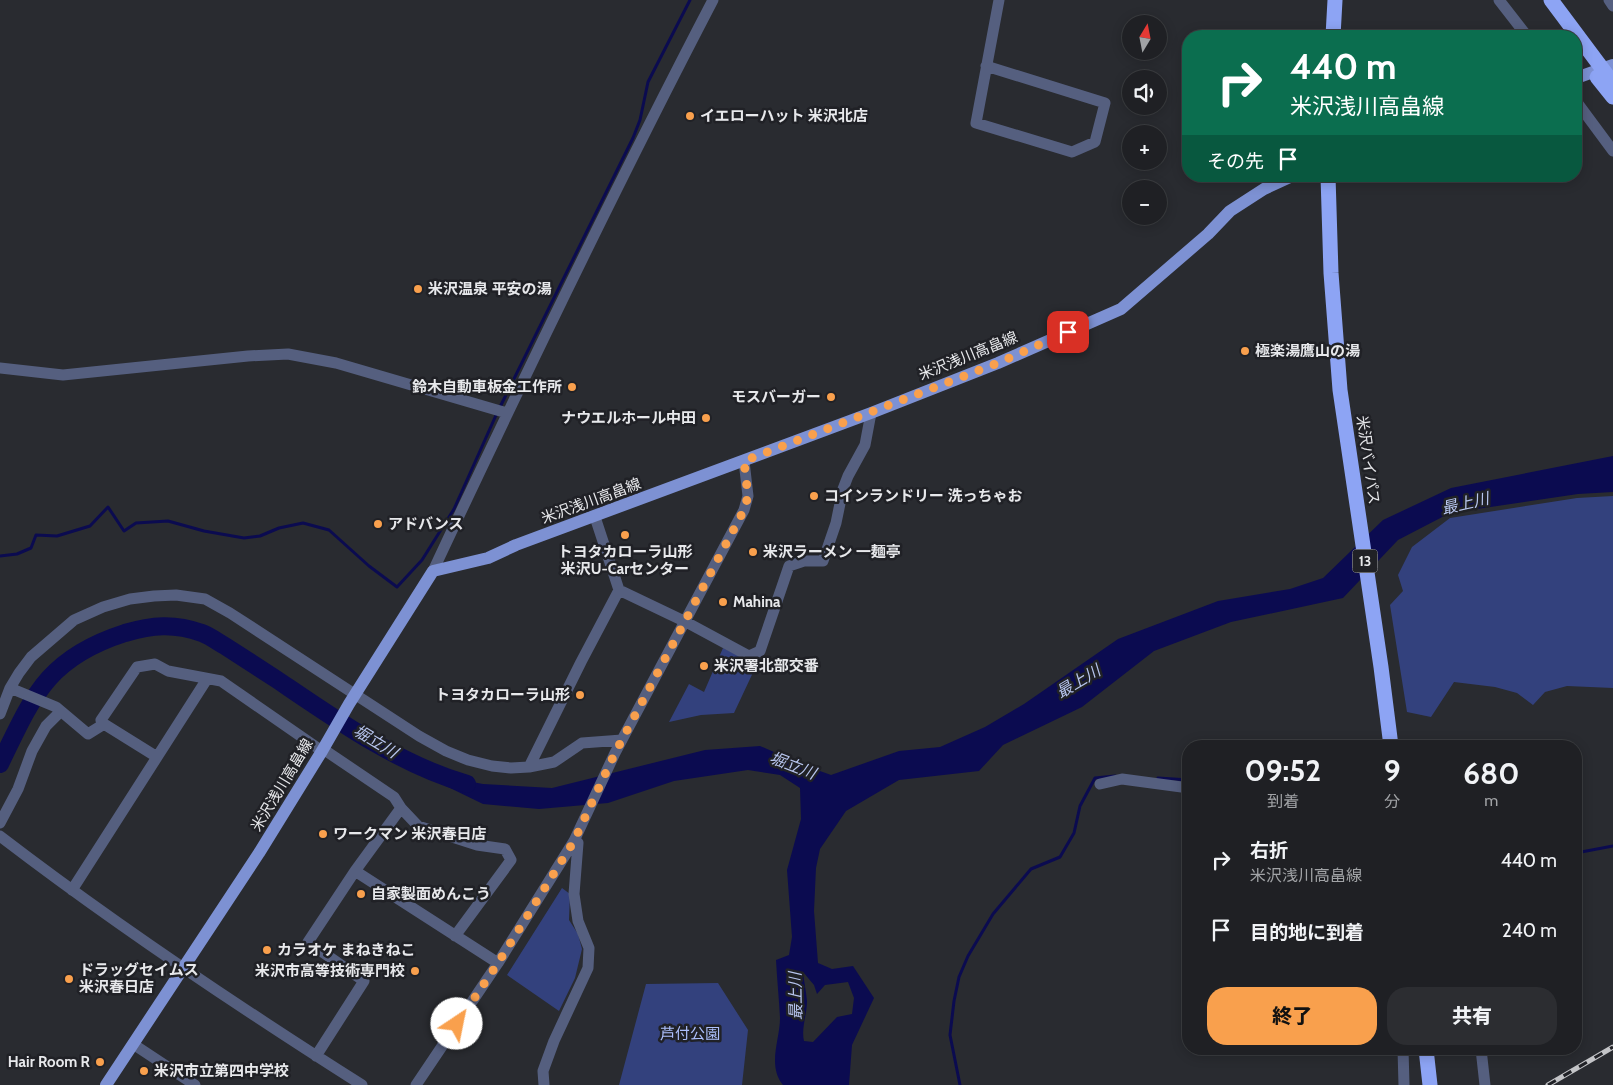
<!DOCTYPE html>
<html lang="ja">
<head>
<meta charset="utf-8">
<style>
	body { margin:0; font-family:Cabin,"Noto Sans JP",sans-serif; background:#2c2d31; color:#f1f3f6; height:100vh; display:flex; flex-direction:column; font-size:19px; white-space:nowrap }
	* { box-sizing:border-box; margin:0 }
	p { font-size:16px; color:#a1a3a6 }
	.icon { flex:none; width:28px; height:28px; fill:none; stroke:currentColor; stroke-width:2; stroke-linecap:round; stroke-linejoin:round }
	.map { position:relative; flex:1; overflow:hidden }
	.side { position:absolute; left:1182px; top:740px; width:400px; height:315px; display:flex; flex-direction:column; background:#1f2024; border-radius:20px; box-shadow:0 2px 12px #0003,0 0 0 1px #3c3e41 }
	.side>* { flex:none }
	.top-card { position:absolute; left:1182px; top:30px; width:400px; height:152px; border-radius:20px; box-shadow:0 2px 12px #0003,0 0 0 1px #3c3e41; background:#0b6e4f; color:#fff; overflow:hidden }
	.needle { width:32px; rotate:10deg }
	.fabs { position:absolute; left:1122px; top:15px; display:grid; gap:10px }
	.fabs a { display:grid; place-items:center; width:45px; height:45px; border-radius:50%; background:#1f2024; box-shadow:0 2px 12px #0003,0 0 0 1px #3c3e41; font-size:25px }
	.pin { position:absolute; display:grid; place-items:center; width:42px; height:42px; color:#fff; margin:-21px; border-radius:10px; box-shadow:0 2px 8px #0006 }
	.me { position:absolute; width:55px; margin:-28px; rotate:34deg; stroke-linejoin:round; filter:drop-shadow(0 0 4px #0008) }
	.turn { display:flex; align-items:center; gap:18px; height:105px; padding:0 25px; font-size:22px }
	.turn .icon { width:65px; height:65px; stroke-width:2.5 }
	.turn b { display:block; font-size:35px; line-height:42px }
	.then { display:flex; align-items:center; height:48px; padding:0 25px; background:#0003; gap:10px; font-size:19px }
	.eta { display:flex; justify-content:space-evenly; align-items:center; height:85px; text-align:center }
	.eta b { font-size:30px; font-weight:800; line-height:35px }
	.cta { display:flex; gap:10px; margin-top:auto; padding:10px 25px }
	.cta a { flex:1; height:58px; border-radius:20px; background:#f9a04d; color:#111; font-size:20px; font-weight:800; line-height:58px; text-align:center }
	.cta a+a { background:#2c2d31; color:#f1f3f6 }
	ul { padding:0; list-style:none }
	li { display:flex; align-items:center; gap:15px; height:70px; padding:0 25px }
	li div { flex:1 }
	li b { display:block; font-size:19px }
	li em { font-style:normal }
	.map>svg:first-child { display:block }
	.green { fill:#33417d }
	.water { fill:#0b0b50; fill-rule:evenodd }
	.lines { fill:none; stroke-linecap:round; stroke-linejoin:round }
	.stream { stroke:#0b0b50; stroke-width:3 }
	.river { stroke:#0b0b50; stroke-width:18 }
	.minor { stroke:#555f7f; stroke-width:11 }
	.major { stroke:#7d91d3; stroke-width:12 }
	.highway { stroke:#8da4f4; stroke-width:15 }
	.rail-casing { stroke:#c3c4c7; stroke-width:5 }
	.rail { stroke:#202126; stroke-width:3; stroke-dasharray:9; stroke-linecap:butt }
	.route { stroke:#f9a04d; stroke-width:9; stroke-dasharray:0 16.2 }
	.poi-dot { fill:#f9a04d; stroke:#202126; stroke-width:2 }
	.labels { text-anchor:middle; stroke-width:5; stroke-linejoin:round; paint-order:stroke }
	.shield { fill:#202126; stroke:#abacb0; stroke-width:1 }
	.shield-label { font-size:14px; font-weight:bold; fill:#e7e8eb }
	.poi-label { font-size:15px; font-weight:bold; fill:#e7e8eb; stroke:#202126; text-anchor:start }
	.street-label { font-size:15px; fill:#e7e8eb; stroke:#202126 }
	.park-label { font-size:15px; fill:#adc0fd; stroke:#202126 }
	.water-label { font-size:16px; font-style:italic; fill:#b8c6ef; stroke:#202126 }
</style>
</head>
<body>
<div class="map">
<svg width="1613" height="1085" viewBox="0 0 1613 1085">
	<rect width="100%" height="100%" fill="#292b30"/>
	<path class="green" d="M1613,496V688L1567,686L1545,692L1533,705L1517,693L1495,687L1454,682L1431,717L1407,712L1390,605L1403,591L1398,575L1412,547L1450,518L1577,498Z
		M723,648L757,664L734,713L701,715L669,722L689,684L704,692Z
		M562,888L570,894L569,920L578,934L582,949L575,978L559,1011L507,975Z
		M718,983L748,1030L742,1085H619L646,984Z"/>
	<path class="water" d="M1613,456V492L1578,494L1450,513L1398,540L1343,598L1231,622L1154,651L1082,707L1003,745L979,771L899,780L846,811L820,849L816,868L814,911L818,963L832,969L853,966L874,998L852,1045L849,1085H783C767,1065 780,1040 780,1018C779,999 777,979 776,960L789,955L792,937L787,870L801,819L800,788L780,775L748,770L674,781L608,803L539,809L483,804L415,771L483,784L552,788L705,750L760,746L806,766L831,775L899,751L940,747L985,727L1024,704L1118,639L1218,601L1290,589L1323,578L1383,520L1451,488ZM803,972L814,985L817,994L825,985L848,982L854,998L852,1014L837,1017L813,1042L804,1041C801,1028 807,1015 807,1001C806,991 804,981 803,972Z"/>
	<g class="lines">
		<path class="stream" d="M500,407L633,138L640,120L648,82L690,0
			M0,556L17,554L31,548L36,535L57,536L90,526L108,507L124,531L136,523L168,521L204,531L244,538L260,536L279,528L303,523L329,530L369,566L397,587L422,560L454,509L497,413
			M1158,778L1189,780
			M1576,853L1613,846
			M960,1085L950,1035L954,1001L959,977L968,956L993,914L1031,869L1060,857L1074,833L1080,806L1095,778L1115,776"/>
		<path class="river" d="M0,764C33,696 47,658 125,633C152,625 174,623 202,633C210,636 218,642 225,646C242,657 259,668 276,679C335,719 398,764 467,784"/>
		<path class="minor" d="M1499,0L1527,36
			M1609,0L1613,6
			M986,66L1105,103L1095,142L1072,152L976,123L999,0
			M1576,101L1613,151
			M0,368L63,375L248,356L288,354L336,363L507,413
			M595,517L619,590L686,622L749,656L760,651L789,566L804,561H823L836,523L843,489L848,476L865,445L871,413
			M433,571C523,379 615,188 713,0
			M10,688L56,707L88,734L104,724L157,757
			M0,714L10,688L19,673L31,657L74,620L103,607L130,599L154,596L176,595L205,599L230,613L419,736L446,751L468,760L492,766L511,768L529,767L554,762L582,743L622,740
			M104,724L101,720L137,667L155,664L168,671L221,681L322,751
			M323,749L394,797L401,808L418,826L477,845L505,849L511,860L455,936
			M529,767L581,662L619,590
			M1100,784L1122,779L1189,788
			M0,823L18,789L32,751L46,726L60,712
			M0,836C116,925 239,1007 362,1085
			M355,871L498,963
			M72,890L207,679
			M133,1044L195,1085
			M1403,1049L1404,1085
			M1481,1049L1485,1085
			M316,1056L364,981L308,942L355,871L401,808
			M416,1085L498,963L574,841L615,753L744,510L748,496L744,461
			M544,1085L543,1071L554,1041L588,968L589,948L578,921L574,894L578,843L574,841"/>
		<path class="major" d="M1576,78L1613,65
			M106,1085L259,853L322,751L349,704L433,571L488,558L516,545L871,413L998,363L1121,309L1208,234L1230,211L1264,189L1292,176"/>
		<path class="highway" d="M1551,0L1613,83
			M1333,36L1335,0
			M1597,77L1613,97
			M1328,176L1331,273L1340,390L1381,667L1391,746
			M1426,1049L1430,1085"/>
		<g class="rail-casing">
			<path id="rail" d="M1548,1085L1613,1047"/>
		</g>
		<use href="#rail" class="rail"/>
	</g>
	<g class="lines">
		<path class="route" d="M457,1024L498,963L574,841L615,753L744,510L748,496L744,461L998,363L1068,332"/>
	</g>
	<g class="poi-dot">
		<circle cx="690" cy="116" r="5"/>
		<circle cx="418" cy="289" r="5"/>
		<circle cx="1245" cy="351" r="5"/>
		<circle cx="572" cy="387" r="5"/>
		<circle cx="831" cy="397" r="5"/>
		<circle cx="706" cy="418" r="5"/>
		<circle cx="814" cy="496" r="5"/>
		<circle cx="378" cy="524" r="5"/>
		<circle cx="625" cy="535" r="5"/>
		<circle cx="753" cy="552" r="5"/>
		<circle cx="723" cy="602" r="5"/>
		<circle cx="704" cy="666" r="5"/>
		<circle cx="580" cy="695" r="5"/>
		<circle cx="323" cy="834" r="5"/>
		<circle cx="361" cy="894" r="5"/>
		<circle cx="267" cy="950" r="5"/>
		<circle cx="415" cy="971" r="5"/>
		<circle cx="69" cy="979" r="5"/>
		<circle cx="100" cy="1062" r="5"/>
		<circle cx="144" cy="1071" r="5"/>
	</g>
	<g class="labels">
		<rect class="shield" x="1352.5" y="549.5" width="25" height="23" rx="4"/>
		<g class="shield-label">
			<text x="1365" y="566">13</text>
		</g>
		<g class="poi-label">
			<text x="700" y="121">イエローハット 米沢北店</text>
			<text x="428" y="294">米沢温泉 平安の湯</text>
			<text x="1255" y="356">極楽湯鷹山の湯</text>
			<text x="562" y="392" text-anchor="end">鈴木自動車板金工作所</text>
			<text x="821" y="402" text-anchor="end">モスバーガー</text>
			<text x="696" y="423" text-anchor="end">ナウエルホール中田</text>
			<text x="824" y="501">コインランドリー 洗っちゃお</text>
			<text x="388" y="529">アドバンス</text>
			<text x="625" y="557" text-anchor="middle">トヨタカローラ山形<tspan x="625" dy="17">米沢U-Carセンター</tspan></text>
			<text x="763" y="557">米沢ラーメン 一麺亭</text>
			<text x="733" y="607">Mahina</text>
			<text x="714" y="671">米沢署北部交番</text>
			<text x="570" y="700" text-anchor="end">トヨタカローラ山形</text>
			<text x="333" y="839">ワークマン 米沢春日店</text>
			<text x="371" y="899">自家製面めんこう</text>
			<text x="277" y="955">カラオケ まねきねこ</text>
			<text x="79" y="975">ドラッグセイムス<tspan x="79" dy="17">米沢春日店</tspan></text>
			<text x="405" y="976" text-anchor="end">米沢市高等技術専門校</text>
			<text x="90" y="1067" text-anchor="end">Hair Room R</text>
			<text x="154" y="1076">米沢市立第四中学校</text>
		</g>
		<g class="street-label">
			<text transform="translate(968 356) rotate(-22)" y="5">米沢浅川高畠線</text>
			<text transform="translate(1368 460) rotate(82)" y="5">米沢バイパス</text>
			<text transform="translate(591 501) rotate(-20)" y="5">米沢浅川高畠線</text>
			<text transform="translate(282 785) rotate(-59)" y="5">米沢浅川高畠線</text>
		</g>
		<g class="park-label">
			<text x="690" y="1039">芦付公園</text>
		</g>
		<g class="water-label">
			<text transform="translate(1465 503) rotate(-13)" y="6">最上川</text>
			<text transform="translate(1078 681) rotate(-31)" y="6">最上川</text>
			<text transform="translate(376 741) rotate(31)" y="6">堀立川</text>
			<text transform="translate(793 765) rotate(21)" y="6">堀立川</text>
			<text transform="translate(795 996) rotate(-91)" y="6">最上川</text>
		</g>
	</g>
</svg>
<div class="fabs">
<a><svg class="needle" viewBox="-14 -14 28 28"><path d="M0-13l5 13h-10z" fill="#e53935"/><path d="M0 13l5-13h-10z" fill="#a1a3a6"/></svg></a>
<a><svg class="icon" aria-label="sound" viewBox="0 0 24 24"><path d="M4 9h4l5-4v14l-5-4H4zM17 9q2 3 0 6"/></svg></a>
<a>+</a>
<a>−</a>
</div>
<div class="pin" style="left:1068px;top:332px;background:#d93025"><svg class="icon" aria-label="arrive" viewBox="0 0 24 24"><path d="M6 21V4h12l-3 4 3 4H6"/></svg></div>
<svg class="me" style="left:457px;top:1024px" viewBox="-20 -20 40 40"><circle r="19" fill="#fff"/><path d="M0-13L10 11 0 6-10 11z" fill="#f9a04d"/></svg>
<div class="top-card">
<div class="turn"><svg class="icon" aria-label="right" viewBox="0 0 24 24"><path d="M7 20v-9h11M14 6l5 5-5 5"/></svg><div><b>440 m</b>米沢浅川高畠線</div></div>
<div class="then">その先<svg class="icon" aria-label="arrive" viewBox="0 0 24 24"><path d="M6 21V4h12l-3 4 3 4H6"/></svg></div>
</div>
<section class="side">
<div class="eta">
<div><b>09:52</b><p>到着</p></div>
<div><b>9</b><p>分</p></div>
<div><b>680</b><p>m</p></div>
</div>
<ul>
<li><svg class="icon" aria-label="right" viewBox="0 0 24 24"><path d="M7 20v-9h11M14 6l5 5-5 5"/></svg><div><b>右折</b><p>米沢浅川高畠線</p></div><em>440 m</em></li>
<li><svg class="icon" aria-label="arrive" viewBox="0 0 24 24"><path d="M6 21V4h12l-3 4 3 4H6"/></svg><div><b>目的地に到着</b></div><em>240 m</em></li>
</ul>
<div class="cta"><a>終了</a><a>共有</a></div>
</section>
</div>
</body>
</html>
